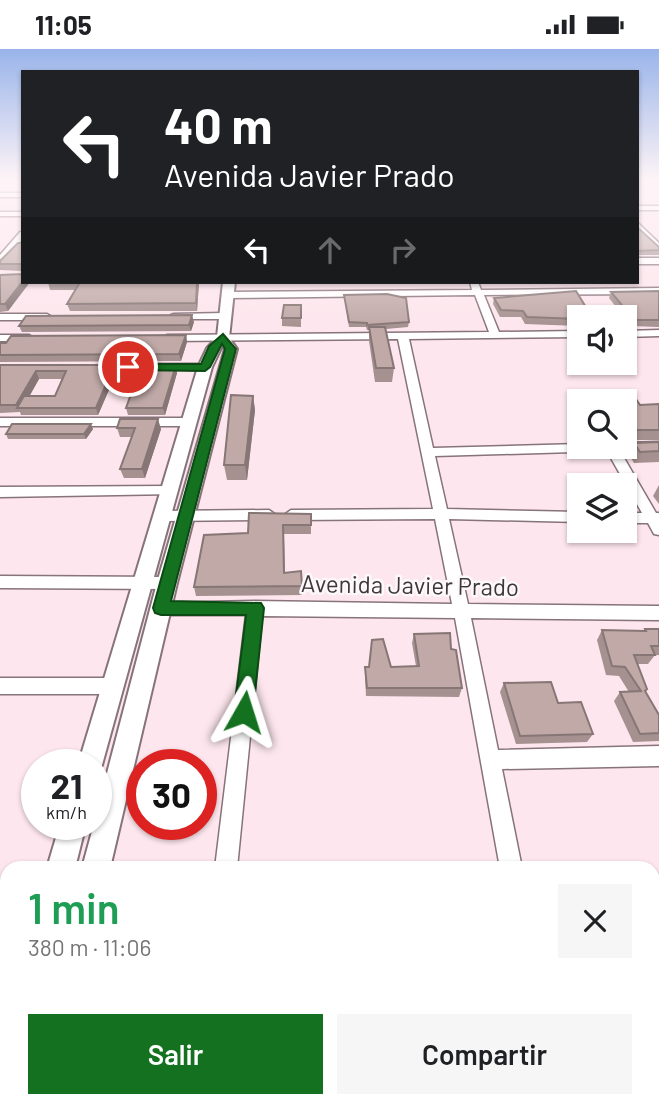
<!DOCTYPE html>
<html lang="es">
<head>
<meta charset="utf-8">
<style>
	body { margin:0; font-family:Barlow,sans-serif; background:#f6f6f6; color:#202124; height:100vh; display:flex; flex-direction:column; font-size:26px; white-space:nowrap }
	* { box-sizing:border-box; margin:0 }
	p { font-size:23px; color:#757577 }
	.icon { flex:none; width:38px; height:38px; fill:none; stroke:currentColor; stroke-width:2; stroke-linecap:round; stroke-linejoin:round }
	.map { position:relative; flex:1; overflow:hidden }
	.details { position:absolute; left:0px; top:812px; width:660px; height:247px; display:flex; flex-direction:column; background:#fff; border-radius:21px 21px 0 0; box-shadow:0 2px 5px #0004 }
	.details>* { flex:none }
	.guide { position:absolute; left:21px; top:21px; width:618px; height:214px; border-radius:0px; box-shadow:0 2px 5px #0004; background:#202124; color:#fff; overflow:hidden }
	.controls { position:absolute; left:567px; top:256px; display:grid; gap:14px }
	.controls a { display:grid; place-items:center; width:70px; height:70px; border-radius:0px; background:#fff; box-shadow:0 2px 5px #0004; font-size:35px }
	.speed { position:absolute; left:21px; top:700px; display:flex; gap:14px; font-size:35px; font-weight:700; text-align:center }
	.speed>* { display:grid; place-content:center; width:91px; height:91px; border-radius:50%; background:#fff; box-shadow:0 2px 5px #0004; line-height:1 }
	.speed small { font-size:18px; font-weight:400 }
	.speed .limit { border:10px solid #d22; background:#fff; color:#111 }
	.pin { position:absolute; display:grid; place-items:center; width:60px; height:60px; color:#fff; margin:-30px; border:4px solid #fff; border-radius:50%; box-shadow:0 2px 7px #0007 }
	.me { position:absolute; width:77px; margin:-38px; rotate:6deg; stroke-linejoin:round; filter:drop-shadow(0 0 5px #0008) }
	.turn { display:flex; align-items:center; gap:24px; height:147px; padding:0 28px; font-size:32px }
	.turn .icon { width:91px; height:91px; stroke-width:2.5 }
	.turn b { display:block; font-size:49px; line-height:60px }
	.lanes { display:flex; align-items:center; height:66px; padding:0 28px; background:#0003; justify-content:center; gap:35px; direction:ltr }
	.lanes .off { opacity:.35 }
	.round { display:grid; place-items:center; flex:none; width:74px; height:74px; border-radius:0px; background:#f6f6f6 }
	.headline { display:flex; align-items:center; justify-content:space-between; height:119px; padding:0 28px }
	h1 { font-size:42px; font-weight:600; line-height:52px; color:#1e9e55 }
	.action { display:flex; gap:14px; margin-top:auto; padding:14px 28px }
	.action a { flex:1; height:80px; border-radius:0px; background:#13711f; color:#fff; font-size:28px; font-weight:600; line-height:80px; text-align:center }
	.action a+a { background:#f6f6f6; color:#202124 }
	.status { display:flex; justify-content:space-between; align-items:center; height:49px; padding:0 35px; background:#fff; direction:ltr }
	.status svg { height:19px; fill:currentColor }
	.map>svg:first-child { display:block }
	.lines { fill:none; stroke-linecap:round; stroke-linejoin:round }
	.minor-casing { stroke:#87737a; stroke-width:3 }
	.tertiary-casing { stroke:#87737a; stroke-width:4 }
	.minor { fill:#fff; fill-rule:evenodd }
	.tertiary { fill:#fff; fill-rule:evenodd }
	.wall { fill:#a59190; fill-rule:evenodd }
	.shaded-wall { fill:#867675 }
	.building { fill:#c0a9a7; stroke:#867675; stroke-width:2 }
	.route { fill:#13711f; stroke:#0c4914; stroke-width:2 }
	.labels { text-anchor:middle; stroke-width:5; stroke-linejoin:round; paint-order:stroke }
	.street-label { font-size:24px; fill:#3f3639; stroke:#fdf8fa }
</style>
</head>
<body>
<div class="status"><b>11:05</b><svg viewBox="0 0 49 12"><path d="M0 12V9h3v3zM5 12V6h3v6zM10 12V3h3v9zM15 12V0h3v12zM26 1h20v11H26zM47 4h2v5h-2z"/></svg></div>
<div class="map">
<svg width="659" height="1058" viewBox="0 0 659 1058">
	<rect width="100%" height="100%" fill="#fde6ed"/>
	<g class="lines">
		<g class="minor-casing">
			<path id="minor" d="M0,144H23V148H0Z
				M637,157H659V161H637Z
				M0,163H23V167H0Z
				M637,173L659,194V201L637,180Z
				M20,183H23V190L0,214V206Z
				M637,209H659V215H637Z
				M470,233H478L481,241L659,239V245L484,246L499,283L579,282V288L409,290L433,399L579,395V397H625V394L659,393V401L620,402L656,464H659V486L654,485L648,474H625V464H642L607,402L435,407L447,460L579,463V473L449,470L468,555L659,557V571L471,569L498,701L659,697V717L502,720L522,819H500L455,569L262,567L237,819H215L246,566H161L155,564L153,559L155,554L255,552L452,555L435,470L291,471L284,466L291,461L433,460L398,290L167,292L162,289L167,286L489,283L475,246L227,249L222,246L227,243L472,241Z
				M0,265H47L52,268L47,271H0Z
				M174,265L224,264L229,267L224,270H171V266Z
				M659,281V287L625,288V282Z
				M0,286H29L34,289L29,292H0Z
				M156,315H205L210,318L205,321L152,320L151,318Z
				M0,369H189L195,373L189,377H0Z
				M170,437L175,439L177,442L175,445L0,448V438Z
				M269,461L276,466L269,471L163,472L156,467L163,462Z
				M0,527L167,528L173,530L175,534L173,538L167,540L0,539Z
				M0,629H112L118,631L121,637L118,643L112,645H0Z
				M186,1052H214L213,1058H185Z
				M540,1052H568L569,1058H541Z"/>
		</g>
		<g class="tertiary-casing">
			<path id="tertiary" d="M223,233H235L229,289L237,300L177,534L110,819H82L94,775H96V766L157,534L225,300L222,297L212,318L102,716L96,725V716H78L198,318L207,299L217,288Z
				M60,775H86L75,819H47Z
				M7,997V1052L0,1055V1000Z
				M21,1052H55L53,1058H19Z"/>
		</g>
		<use href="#minor" class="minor"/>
		<use href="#tertiary" class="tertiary"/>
	</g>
	<path class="wall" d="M637,178L659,198V206H637Z
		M23,194V233H30L8,262L0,263V226L22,225V222L0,221V212Z
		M48,233H199L197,262H70L67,255L76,241H50Z
		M659,242V278L631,277L609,249L611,243Z
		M344,246L409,273L408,278L386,280L394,319L392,333H375L369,292V281H367L366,278H349Z
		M494,249L579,268V277L525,275L521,268H500L493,255Z
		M301,256V278L282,277V269Z
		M194,273L191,282L22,283L19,277Z
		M186,286L187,293L181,312L0,313V294Z
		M0,316L177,324L165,366H128L126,359L135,334H112L98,366H21L20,363L0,364ZM39,330H63L55,347H29Z
		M601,342L640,356L659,355V391H625V352H597Z
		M253,347L255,361L247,431H227L224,416Z
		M117,379L161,380L145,429H124L120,420L132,388H120Z
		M93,380L86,390H8L6,385Z
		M659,393V413L634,414L628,404L634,394Z
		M659,436V455L653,447Z
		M311,465V485H284L285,524L301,522L302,546L196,547L194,538L248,484Z
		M645,580H659V606H655L648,615H638L645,643L659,666V692L633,693L614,652L620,643H629L619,627L606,626L597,591L602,581L643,582Z
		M414,585L451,600L462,639L459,648L366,647L365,627V618L416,617L412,594Z
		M504,634L558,654L593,685L587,693L516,695L500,643Z"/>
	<path class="shaded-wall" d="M23,232V233H30L8,262L5,255Z
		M197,233H199V234L197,262L196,254Z
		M192,266L194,273L191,282L189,276Z
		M186,286L187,293L181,312L179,305Z
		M176,316L177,324L165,366L163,359Z
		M36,322L39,330L23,359H17L19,364L16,356Z
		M110,326L112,334L98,366L96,359Z
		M253,347L255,361L247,431L245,416Z
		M158,370L161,380L145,429L142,420Z
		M91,375L93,380L86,390L84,385Z"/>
	<path class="building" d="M637,178L659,198V201L637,202Z
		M18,194H23V232L5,255H0V226L22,225V215H0V212Z
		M48,233H197L196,254L67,255L80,233L48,234Z
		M576,242L592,268H579V270L527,268L523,262L501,261L494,249Z
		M659,242V271H634L611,243Z
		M387,245L406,249L409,273L367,276V274L349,273L344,246Z
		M284,256H301V269H282Z
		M192,266L189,276L19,277L26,267Z
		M369,278H385L394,319H376Z
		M186,286L179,305L0,306V294H6L11,287Z
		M0,316H176L163,359H126L138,326H110L96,359H17L24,347H55L66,322H36L16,356H0Z
		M630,341L640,356L659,355V381H630L627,384L625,380V352H607L601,342Z
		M231,346L253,347L245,416H224Z
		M120,370H158L142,420H120L135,379H117Z
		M12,375H91L84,385H6Z
		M659,393V402L640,403L634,394Z
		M249,464L311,465V476H283L284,524L301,522L302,537L194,538L204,486L248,484Z
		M645,580H659V597H651L655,606H634L647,640L645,642L659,666V684L640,685L620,643L641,642L625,618L612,617L602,581L646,582Z
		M450,584L451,600L456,601L462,639H367L365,618H369L372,591L383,590L391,618L419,617L414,585Z
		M551,633L558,654L581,653L593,685L520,687L504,634Z"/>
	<linearGradient id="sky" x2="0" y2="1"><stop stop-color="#99b4ea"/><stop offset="0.47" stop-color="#fef4f7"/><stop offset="1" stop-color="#fef4f7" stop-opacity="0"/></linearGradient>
	<rect width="659" height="279" fill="url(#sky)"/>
	<path class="route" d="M223,285L236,300L171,552L261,554L264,559L253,663L250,669L244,672L237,669L234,663L246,566H161L155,564L153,559L225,300L222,295L210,318L205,322L128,321L122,318L128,315H201L209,297Z"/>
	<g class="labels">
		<g class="street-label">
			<text transform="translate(410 537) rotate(1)" y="8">Avenida Javier Prado</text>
		</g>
	</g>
</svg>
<div class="controls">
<a><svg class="icon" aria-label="sound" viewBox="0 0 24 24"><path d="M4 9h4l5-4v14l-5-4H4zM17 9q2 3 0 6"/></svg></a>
<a><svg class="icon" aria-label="search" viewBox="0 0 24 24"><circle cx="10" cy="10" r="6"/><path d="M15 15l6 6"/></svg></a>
<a><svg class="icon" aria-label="layers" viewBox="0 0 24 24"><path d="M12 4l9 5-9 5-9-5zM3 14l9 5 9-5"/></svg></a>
</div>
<div class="speed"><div>21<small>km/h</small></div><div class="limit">30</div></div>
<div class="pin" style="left:128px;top:318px;background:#d93025"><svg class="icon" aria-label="arrive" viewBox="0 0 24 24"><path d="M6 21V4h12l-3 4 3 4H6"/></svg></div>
<svg class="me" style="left:244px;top:663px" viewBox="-20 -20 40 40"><path d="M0-17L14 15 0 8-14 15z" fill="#13711f" stroke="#fff" stroke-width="4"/></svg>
<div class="guide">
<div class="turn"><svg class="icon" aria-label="left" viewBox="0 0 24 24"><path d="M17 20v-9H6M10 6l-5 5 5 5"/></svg><div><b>40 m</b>Avenida Javier Prado</div></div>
<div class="lanes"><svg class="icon" aria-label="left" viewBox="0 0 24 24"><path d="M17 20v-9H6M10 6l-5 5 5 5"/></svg><svg class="icon off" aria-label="ahead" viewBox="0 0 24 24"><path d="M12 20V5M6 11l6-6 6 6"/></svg><svg class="icon off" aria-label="right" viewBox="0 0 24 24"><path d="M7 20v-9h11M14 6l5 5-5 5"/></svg></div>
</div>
<section class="details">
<div class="headline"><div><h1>1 min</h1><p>380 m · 11:06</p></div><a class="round"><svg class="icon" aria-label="close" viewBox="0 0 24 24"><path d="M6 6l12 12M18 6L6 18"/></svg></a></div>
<div class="action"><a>Salir</a><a>Compartir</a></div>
</section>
</div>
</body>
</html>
